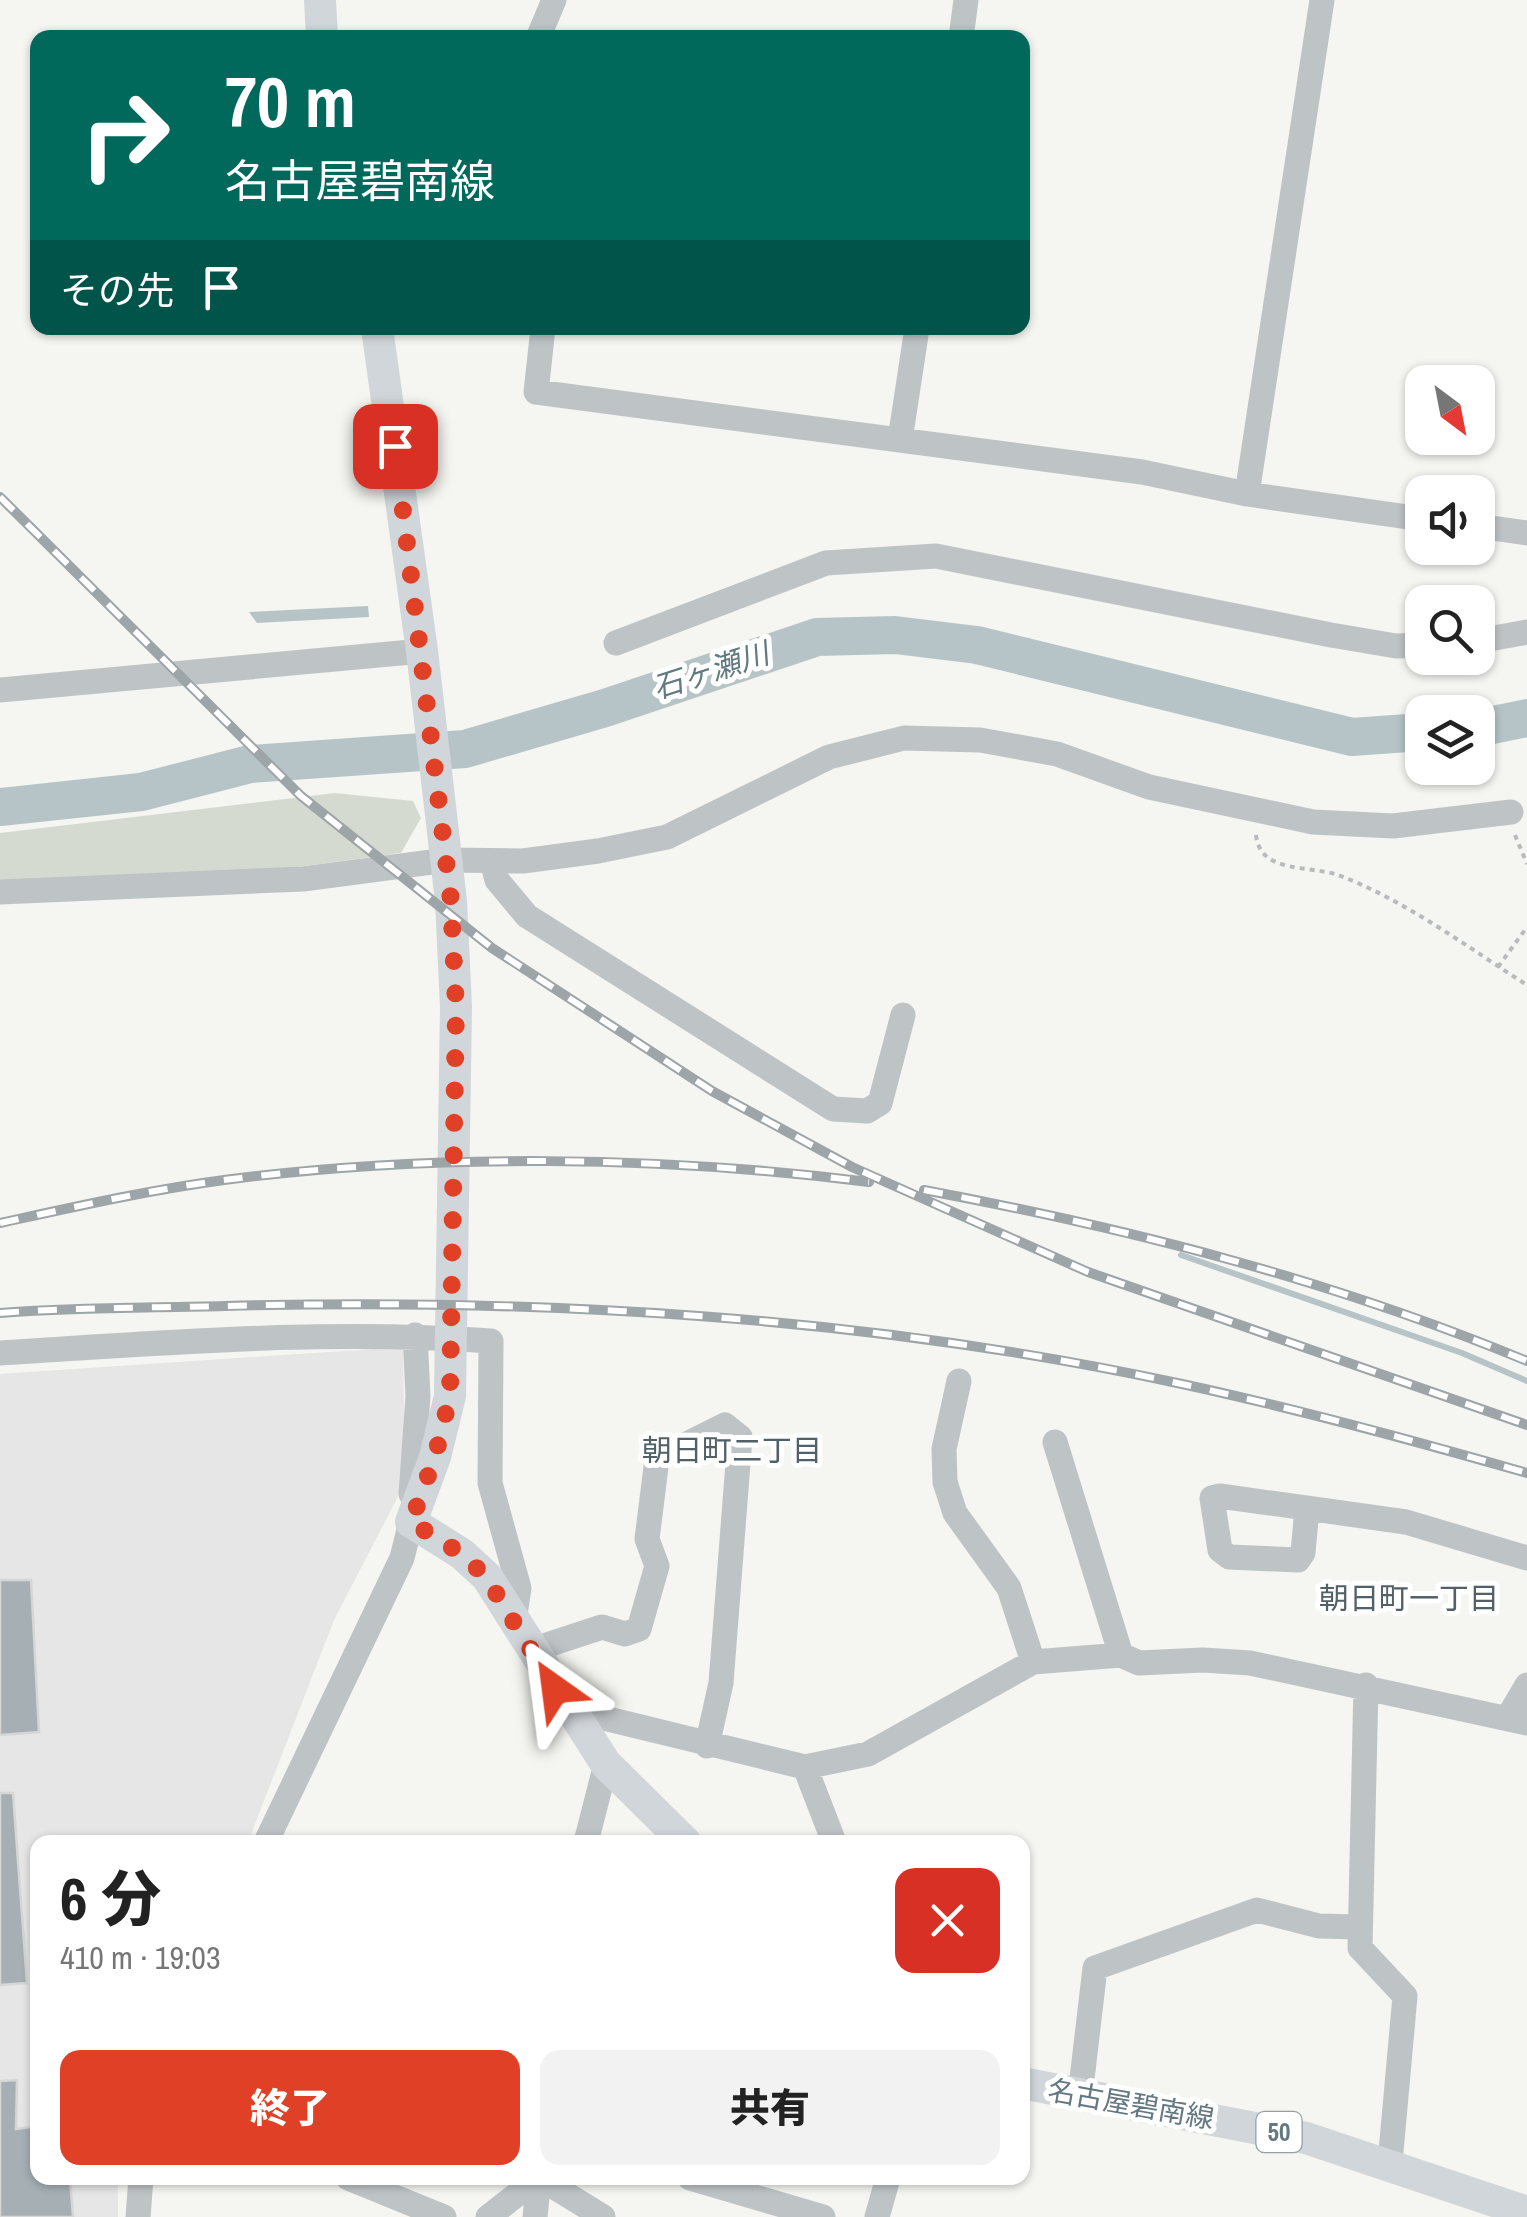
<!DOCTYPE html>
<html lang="ja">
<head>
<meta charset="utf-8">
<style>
	body { margin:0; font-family:"Archivo Narrow","Noto Sans JP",sans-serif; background:#f2f2f2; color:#222; height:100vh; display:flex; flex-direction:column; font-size:38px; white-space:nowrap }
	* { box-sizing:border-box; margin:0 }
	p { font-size:32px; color:#767676 }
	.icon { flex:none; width:55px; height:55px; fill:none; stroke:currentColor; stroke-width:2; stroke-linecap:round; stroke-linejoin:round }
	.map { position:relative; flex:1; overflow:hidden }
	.details { position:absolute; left:30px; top:1835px; width:1000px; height:350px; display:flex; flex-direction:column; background:#fff; border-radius:20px; box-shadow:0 2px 8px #0004 }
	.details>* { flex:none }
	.guide { position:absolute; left:30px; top:30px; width:1000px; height:305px; border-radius:20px; box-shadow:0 2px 8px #0004; background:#00695c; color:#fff; overflow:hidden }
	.needle { width:65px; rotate:148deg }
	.tools { position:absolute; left:1405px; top:365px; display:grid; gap:20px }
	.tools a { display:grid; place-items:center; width:90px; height:90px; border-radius:20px; background:#fff; box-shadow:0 2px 8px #0004; font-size:50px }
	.pin { position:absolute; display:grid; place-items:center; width:85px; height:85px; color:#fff; margin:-42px; border-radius:20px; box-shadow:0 5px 15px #0006 }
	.me { position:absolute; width:110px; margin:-55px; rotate:329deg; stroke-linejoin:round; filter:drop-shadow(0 0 8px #0008) }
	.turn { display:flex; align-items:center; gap:35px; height:210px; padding:0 30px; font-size:45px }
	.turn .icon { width:130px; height:130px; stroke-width:2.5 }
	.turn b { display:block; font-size:70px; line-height:85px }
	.then { display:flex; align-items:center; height:95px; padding:0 30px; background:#0003; gap:20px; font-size:38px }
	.round { display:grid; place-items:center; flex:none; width:105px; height:105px; border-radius:20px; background:#f2f2f2 }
	.headline { display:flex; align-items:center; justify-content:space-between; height:170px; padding:0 30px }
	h1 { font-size:60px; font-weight:800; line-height:75px }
	.primary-button { display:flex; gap:20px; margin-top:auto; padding:20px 30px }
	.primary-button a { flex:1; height:115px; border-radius:20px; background:#e04026; color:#fff; font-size:40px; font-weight:800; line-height:115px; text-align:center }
	.primary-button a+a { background:#f2f2f2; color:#222 }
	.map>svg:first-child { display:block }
	.built { fill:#e5e6e5 }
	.green { fill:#d5dad0 }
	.water { fill:#b6c4c7 }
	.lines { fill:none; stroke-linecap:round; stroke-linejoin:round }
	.stream { stroke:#b6c4c7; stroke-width:6 }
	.river { stroke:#b6c4c7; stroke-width:38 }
	.building { fill:#a6b0b4; stroke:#d6d6d4; stroke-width:2.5 }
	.path { stroke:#b8bbbd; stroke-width:4; stroke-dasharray:5 5; stroke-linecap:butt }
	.minor { stroke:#bec3c5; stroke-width:25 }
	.major { stroke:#d1d6da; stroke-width:32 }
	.rail-casing { stroke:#9da5a9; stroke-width:10 }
	.rail { stroke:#fff; stroke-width:6; stroke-dasharray:19; stroke-linecap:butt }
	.route { stroke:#e04026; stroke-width:18; stroke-dasharray:0 32.4 }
	.labels { text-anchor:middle; stroke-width:10; stroke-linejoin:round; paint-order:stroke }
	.shield { fill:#fff; stroke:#92a0a8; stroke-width:2.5 }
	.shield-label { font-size:25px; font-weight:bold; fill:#647882 }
	.street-label { font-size:28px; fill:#647882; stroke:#fff }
	.water-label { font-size:30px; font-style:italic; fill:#607a7f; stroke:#fff }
	.neighbourhood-label { font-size:30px; fill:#526067; stroke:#fff }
</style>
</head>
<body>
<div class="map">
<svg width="1527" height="2217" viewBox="0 0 1527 2217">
	<rect width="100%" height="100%" fill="#f5f5f1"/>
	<path class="built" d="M403,1347L405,1483L334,1620L248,1842H38V2178H118V2217H0V1374Z"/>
	<path class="green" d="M335,793L413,801L421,818L401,853L253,873L0,882V833Z"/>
	<path class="water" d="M368,606L369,617L257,623L249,612Z"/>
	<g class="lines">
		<path class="stream" d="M1181,1255L1462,1353L1527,1381"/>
		<path class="river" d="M1478,728L1527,718
			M0,807L141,792L250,764L465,749L605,708L817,637L895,635L977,645L1352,737L1422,732"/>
	</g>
	<path class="building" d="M0,1580H31L39,1732L0,1735Z
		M0,1793H13L27,1983L0,1985Z
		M17,2080L16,2129L38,2126V2178H70L73,2217H0V2081Z"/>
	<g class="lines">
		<path class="path" d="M1256,835C1260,874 1309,865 1338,875C1405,900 1467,947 1527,985
			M1515,835L1527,864
			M1498,967L1527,927"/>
		<path class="minor" d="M538,38L554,0
			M961,38L966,0
			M543,328L536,392L1142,472L1247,494L1422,519
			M900,440L917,328
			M1247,494L1322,0
			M1478,526L1527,533
			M1478,641L1527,632
			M616,643L826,563L936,556L1331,635L1396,646L1422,645
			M0,690L422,651
			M492,861L497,880L527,916L833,1109L867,1111L880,1103L903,1015
			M0,892L303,879L447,860L523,861L598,851L667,837L829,757L904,738L980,740L1057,754L1149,787L1313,822L1393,826L1511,812
			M0,1353C164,1343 327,1329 491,1341L490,1483L519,1588L514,1621
			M959,1381L944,1449L945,1482L955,1513L1009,1588L1033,1662
			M1055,1442L1121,1655
			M411,1494L418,1396L415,1335
			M1307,1508L1303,1553L1298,1560L1229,1557L1220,1550L1212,1498L1220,1496L1406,1522L1527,1558
			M532,1650L602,1627L625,1634L639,1629L657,1566L647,1539L657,1459L725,1425L740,1437L721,1683L707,1746
			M1366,1685L1360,1948L1405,1996L1390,2163
			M567,1709L805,1767L868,1754L1033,1662L1121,1655L1139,1663L1203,1660L1250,1663L1527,1723
			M1507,1719L1527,1685
			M805,1767L834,1842
			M266,1842L402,1558L411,1522
			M586,1842L606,1764
			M1080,2096L1095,1968L1257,1910L1319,1926L1360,1927
			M348,2178L444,2217
			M540,2178L603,2217
			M690,2178L823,2217
			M138,2217L141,2178
			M488,2217L538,2178
			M535,2217L539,2178
			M877,2217L888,2178"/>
		<path class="major" d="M320,0L322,38
			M377,328L422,651L451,901L456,1007L450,1396L435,1457L411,1522L462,1554L487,1577L606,1764L685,1842
			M1022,2083L1306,2138L1527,2212"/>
		<g class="rail-casing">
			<path id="rail" d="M0,497L301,796L492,948L712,1091L852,1167L1088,1272L1527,1425
				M924,1190C1132,1229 1331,1280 1527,1361
				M0,1223C74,1207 149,1190 224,1180C430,1153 664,1156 869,1182
				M0,1313C75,1307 150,1308 225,1306C545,1298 868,1316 1182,1384C1298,1409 1412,1440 1527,1473"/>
		</g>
		<use href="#rail" class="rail"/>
	</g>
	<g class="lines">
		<path class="route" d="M395,446L451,901L456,1007L450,1396L435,1457L411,1522L462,1554L486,1577L555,1689"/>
	</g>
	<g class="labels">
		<rect class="shield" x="1256.5" y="2112" width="45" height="40" rx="8"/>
		<g class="shield-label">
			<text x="1279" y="2141">50</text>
		</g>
		<g class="street-label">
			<text transform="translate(1131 2104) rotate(10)" y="10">名古屋碧南線</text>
		</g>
		<g class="water-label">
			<text transform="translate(711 671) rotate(-18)" y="10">石ヶ瀬川</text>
		</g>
		<g class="neighbourhood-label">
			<text x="732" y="1461">朝日町二丁目</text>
			<text x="1409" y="1609">朝日町一丁目</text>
		</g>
	</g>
</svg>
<div class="tools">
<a><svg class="needle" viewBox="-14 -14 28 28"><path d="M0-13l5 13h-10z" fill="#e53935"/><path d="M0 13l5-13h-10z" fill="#767676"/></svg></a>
<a><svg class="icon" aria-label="sound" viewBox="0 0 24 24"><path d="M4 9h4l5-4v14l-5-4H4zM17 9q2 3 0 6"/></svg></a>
<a><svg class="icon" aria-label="search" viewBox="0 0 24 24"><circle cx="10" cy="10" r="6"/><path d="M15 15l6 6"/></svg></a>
<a><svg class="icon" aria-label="layers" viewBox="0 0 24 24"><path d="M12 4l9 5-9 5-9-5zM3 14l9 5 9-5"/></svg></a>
</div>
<div class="pin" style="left:395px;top:446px;background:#d93025"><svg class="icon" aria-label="arrive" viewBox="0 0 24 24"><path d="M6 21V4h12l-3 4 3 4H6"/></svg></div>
<svg class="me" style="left:555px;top:1689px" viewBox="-20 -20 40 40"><path d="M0-17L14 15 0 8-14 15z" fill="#e04026" stroke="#fff" stroke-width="4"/></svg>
<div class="guide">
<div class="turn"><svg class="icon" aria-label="right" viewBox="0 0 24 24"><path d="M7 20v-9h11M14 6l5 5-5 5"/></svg><div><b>70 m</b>名古屋碧南線</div></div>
<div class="then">その先<svg class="icon" aria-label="arrive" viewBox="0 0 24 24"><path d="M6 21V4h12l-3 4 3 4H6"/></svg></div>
</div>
<section class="details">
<div class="headline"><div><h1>6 分</h1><p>410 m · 19:03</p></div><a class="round" style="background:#d93025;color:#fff"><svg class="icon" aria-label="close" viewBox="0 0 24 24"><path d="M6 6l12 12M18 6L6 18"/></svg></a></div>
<div class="primary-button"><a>終了</a><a>共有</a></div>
</section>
</div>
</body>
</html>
